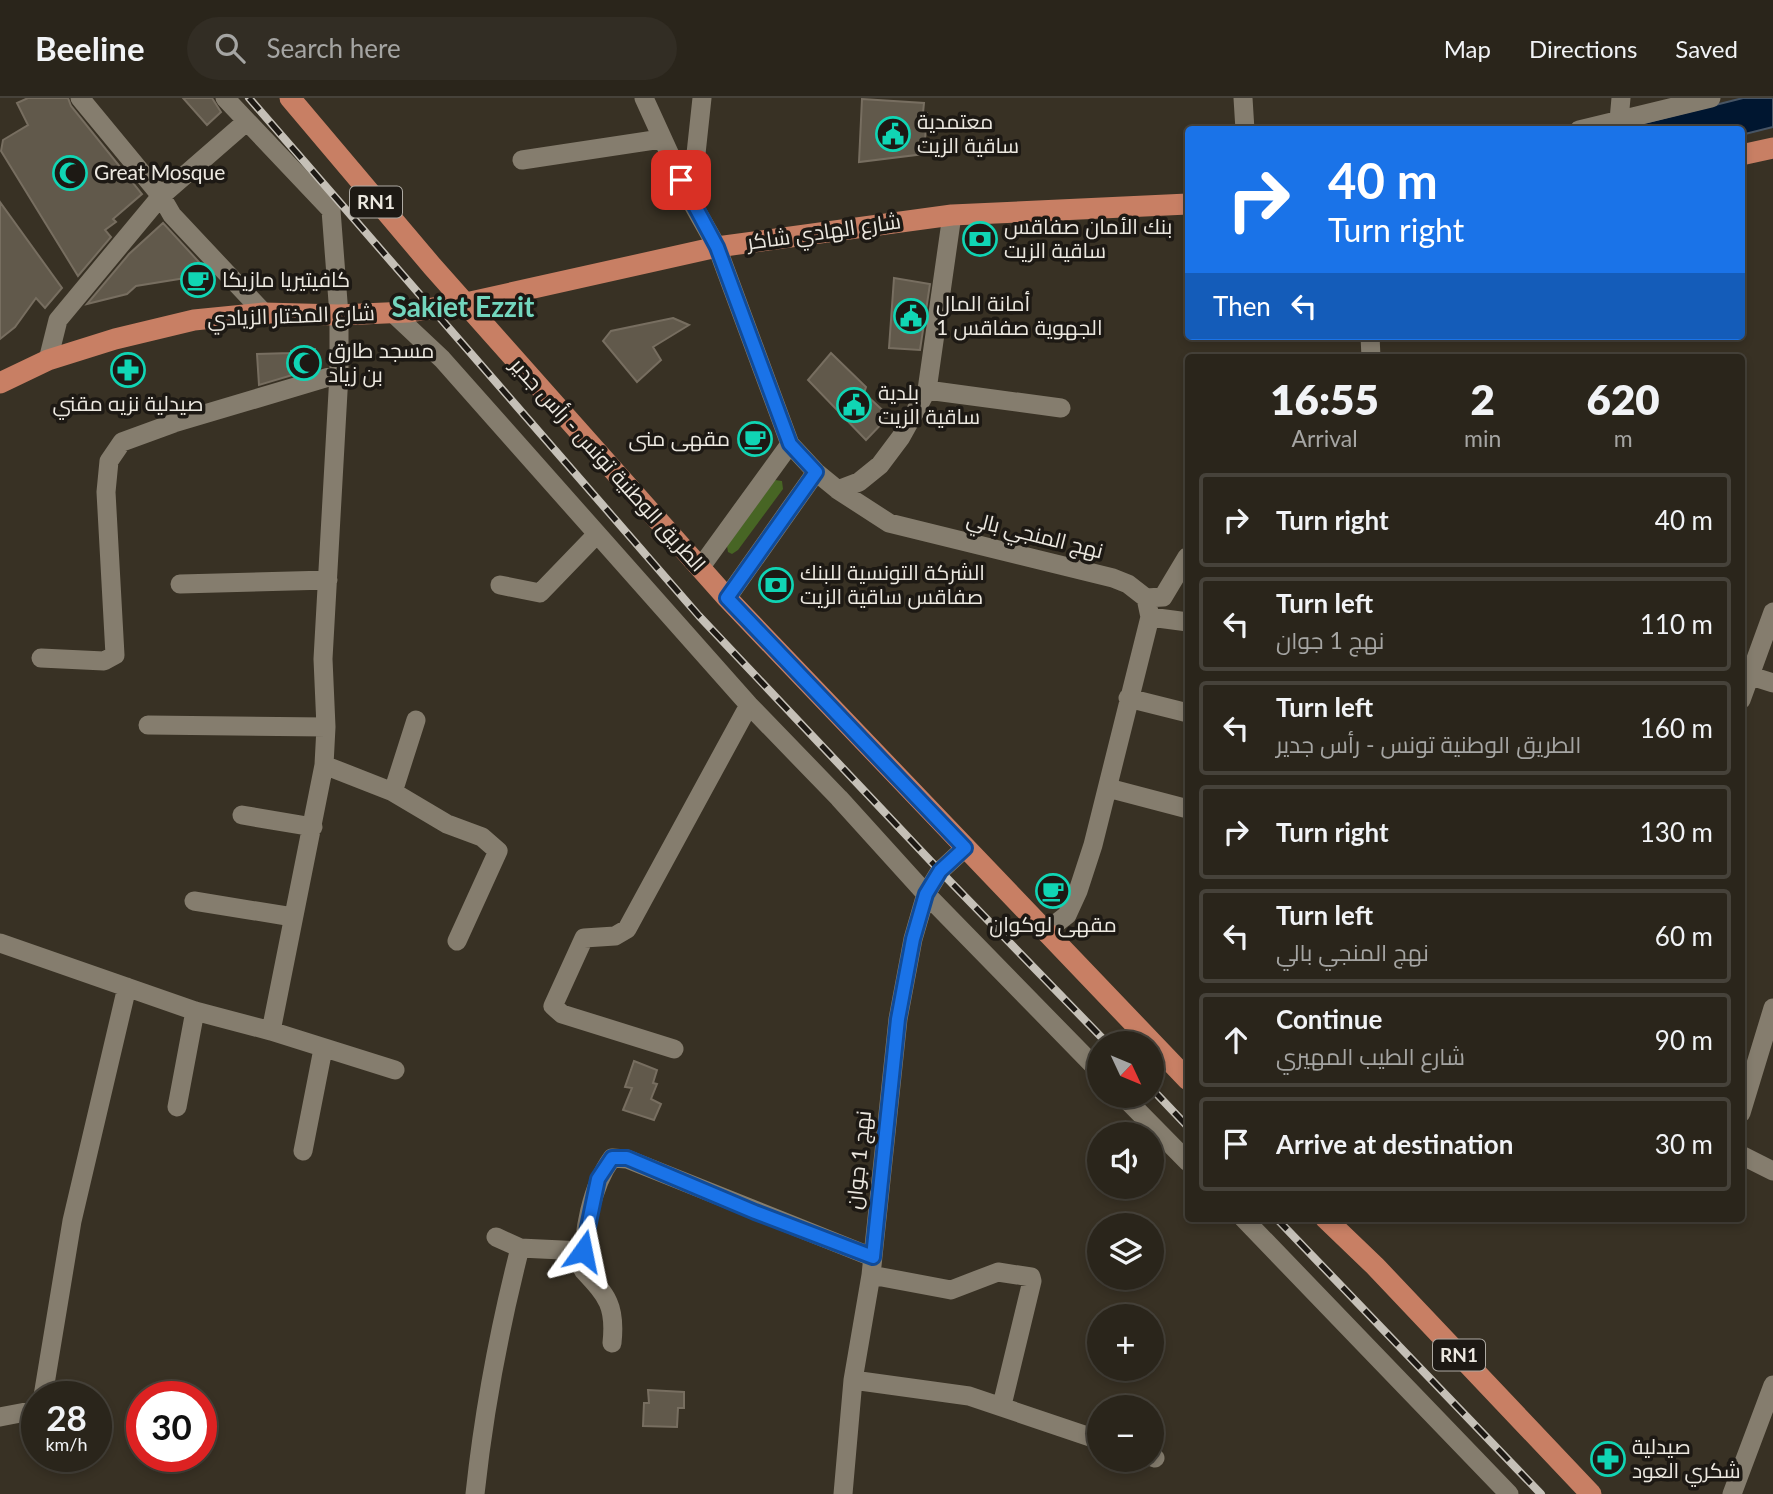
<!DOCTYPE html>
<html lang="en">
<head>
<meta charset="utf-8">
<style>
	body { margin:0; font-family:Lato,Cairo,sans-serif; background:#322d24; color:#f1f3f6; height:100vh; display:flex; flex-direction:column; font-size:26px; white-space:nowrap }
	* { box-sizing:border-box; margin:0 }
	p { font-size:23px; color:#a5a5a3 }
	.icon { flex:none; width:38px; height:38px; fill:none; stroke:currentColor; stroke-width:2; stroke-linecap:round; stroke-linejoin:round }
	.map { position:relative; flex:1; overflow:hidden }
	.side { position:absolute; left:1185px; top:256px; width:560px; height:868px; display:flex; flex-direction:column; background:#2a251b; border-radius:7px; box-shadow:0 4px 10px #0003,0 0 0 2px #46423a }
	.side>* { flex:none }
	.top-card { position:absolute; left:1185px; top:28px; width:560px; height:214px; border-radius:7px; box-shadow:0 4px 10px #0003,0 0 0 2px #46423a; background:#1a73e8; color:#fff; overflow:hidden }
	.needle { width:46px; rotate:134deg }
	.controls { position:absolute; left:1087px; top:933px; display:grid; gap:14px }
	.controls a { display:grid; place-items:center; width:77px; height:77px; border-radius:50%; background:#2a251b; box-shadow:0 4px 10px #0003,0 0 0 2px #46423a; font-size:35px }
	.speed { position:absolute; left:21px; top:1283px; display:flex; gap:14px; font-size:35px; font-weight:700; text-align:center }
	.speed>* { display:grid; place-content:center; width:91px; height:91px; border-radius:50%; background:#2a251b; box-shadow:0 4px 10px #0003,0 0 0 2px #46423a; line-height:1 }
	.speed small { font-size:18px; font-weight:400 }
	.speed .limit { border:10px solid #d22; background:#fff; color:#111 }
	.pin { position:absolute; display:grid; place-items:center; width:60px; height:60px; color:#fff; margin:-30px; border-radius:14px; box-shadow:0 4px 10px #0006 }
	.me { position:absolute; width:77px; margin:-38px; rotate:12deg; stroke-linejoin:round; filter:drop-shadow(0 0 5px #0008) }
	.turn { display:flex; align-items:center; gap:24px; height:147px; padding:0 28px; font-size:32px }
	.turn .icon { width:91px; height:91px; stroke-width:2.5 }
	.turn b { display:block; font-size:49px; line-height:60px }
	.then { display:flex; align-items:center; height:66px; padding:0 28px; background:#0003; gap:14px; font-size:26px }
	.eta { display:flex; justify-content:space-evenly; align-items:center; height:119px; text-align:center }
	.eta b { font-size:42px; font-weight:800; line-height:49px }
	ul { padding:0; list-style:none }
	li { display:flex; align-items:center; gap:21px; height:94px; margin:0 14px 10px; padding:0 14px; border:4px solid #46423a; border-radius:7px }
	li div { flex:1 }
	li b { display:block; font-size:26px }
	li em { font-style:normal }
	header { display:flex; align-items:center; gap:42px; box-sizing:border-box; height:98px; padding:0 35px; background:#2a251b; border-bottom:2px solid #46423a }
	header strong { font-size:33px }
	nav { display:flex; gap:38px; margin-inline-start:auto; font-size:24px }
	.search { width:490px; height:63px; background:#322d24; display:flex; align-items:center; gap:18px; box-sizing:border-box; padding:0 24px; border-radius:38px; color:#a5a5a3; font-size:26px }
	.map>svg:first-child { display:block }
	.green { fill:#476524 }
	.water { fill:#001630; stroke:#475565; stroke-width:2 }
	.building { fill:#61594b; stroke:#776e60; stroke-width:2 }
	.lines { fill:none; stroke-linecap:round; stroke-linejoin:round }
	.minor { stroke:#857d6e; stroke-width:19 }
	.major { stroke:#c87f64; stroke-width:21 }
	.rail-casing { stroke:#c5c0b7; stroke-width:8 }
	.rail { stroke:#1d1914; stroke-width:5; stroke-dasharray:16; stroke-linecap:butt }
	.route-casing { stroke:#114b97; stroke-width:18 }
	.route { stroke:#1a73e8; stroke-width:12 }
	.labels { text-anchor:middle; stroke-width:7; stroke-linejoin:round; paint-order:stroke }
	.shield { fill:#1d1914; stroke:#aeaaa3; stroke-width:2 }
	.shield-label { font-size:19px; font-weight:bold; fill:#ece8e0 }
	.poi-label { font-size:21px; fill:#ece8e0; stroke:#1d1914; text-anchor:start }
	.street-label { font-size:21px; fill:#ece8e0; stroke:#1d1914 }
	.district-label { font-size:28px; font-weight:bold; fill:#73d6be; stroke:#1d1914 }
</style>
</head>
<body>
<header>
<strong>Beeline</strong>
<div class="search"><svg class="icon" aria-label="search" viewBox="0 0 24 24"><circle cx="10" cy="10" r="6"/><path d="M15 15l6 6"/></svg>Search here</div>
<nav><a>Map</a><a>Directions</a><a>Saved</a></nav>
</header>
<div class="map">
<svg width="1773" height="1396" viewBox="0 0 1773 1396">
	<rect width="100%" height="100%" fill="#383124"/>
	<path class="green" d="M775,382L782,383L783,391L738,452L732,456L728,454L727,448Z"/>
	<path class="water" d="M1743,0H1773V29L1741,37V32H1616Z"/>
	<path class="building" d="M28,0H68L71,8L142,96L113,121L116,124L105,132L111,139L78,178L1,53L3,42L28,27L17,5Z
		M183,0H212L221,14L207,27Z
		M862,1L924,5L923,15H927L924,56L859,64Z
		M0,104L62,190L45,210L36,200L15,229L0,241Z
		M163,125L210,176L136,188L127,196L87,206L129,156Z
		M894,180L930,186L920,252L889,250Z
		M673,220L689,227L653,249L661,262L637,284L603,243L611,233Z
		M315,251L316,270L259,287L257,256L291,255V253Z
		M831,255L866,289L864,295L889,318L866,342L808,282Z
		M634,963L657,972L653,985L657,986L651,1001L661,1006L654,1022L623,1012L632,990L625,989Z
		M648,1292L684,1294V1310H678L677,1329L643,1328L644,1305H649Z"/>
	<g class="lines">
		<path class="minor" d="M80,0L161,98L172,117L264,215
			M225,0L331,112L339,217V276
			M644,0L691,103L717,149L790,346L816,374L838,392L889,425L1113,480L1128,486L1146,500L1150,519L1093,747L1078,793L1067,817L1045,834
			M1243,0L1245,32
			M1619,22L1621,0
			M1579,32L1711,0
			M522,62L661,41
			M691,102L702,0
			M393,215L442,261L749,607L839,700L926,796L1099,973
			M1370,238L1371,259
			M48,262L58,222L161,98L246,24
			M927,292L1061,310
			M838,392L859,384L880,367L901,339L927,292L952,117
			M700,470L790,346
			M180,486L328,482
			M500,487L540,495L597,436
			M727,500L816,374
			M1146,500L1163,499L1187,459
			M1150,519L1188,524
			M41,560L104,563L115,557L106,394L109,363L122,344L174,325L339,276L323,561L326,629L324,667L271,933L395,972
			M1751,578L1773,585
			M1128,600L1188,615
			M1741,602L1773,514
			M148,627L326,629
			M324,667L393,694L447,726L482,739L498,753L457,843
			M1108,690L1188,711
			M393,694L416,622
			M242,717L313,729
			M194,803L293,819
			M0,845L195,913L271,933
			M674,951L562,916L553,908L584,840L615,838L627,831L749,607
			M1123,998L1188,1064
			M177,1009L195,913
			M1741,1015L1773,910
			M303,1053L323,951
			M1741,1057L1773,1073
			M1243,1120L1509,1396
			M496,1139L520,1150L583,1153
			M871,1177L951,1192L998,1174L1031,1179L1032,1183L1002,1307
			M612,1245C616,1207 607,1198 583,1172C583,1135 591,1089 612,1060L627,1061L872,1159
			M853,1282L969,1298L1099,1342
			M43,1298L72,1123L127,889
			M0,1319L31,1313L37,1308
			M1152,1359L1155,1360
			M475,1396C484,1312 499,1232 520,1150
			M843,1396L853,1282L871,1177L898,921L913,841L926,796L940,773L965,750
			M1732,1396L1773,1287"/>
		<path class="major" d="M290,0L432,168L727,500L1188,982
			M1741,57L1773,50
			M0,285L48,262L115,241L194,222L264,215L339,217L408,214L466,205L717,149L952,117L1188,106
			M1325,1120L1375,1168L1591,1396"/>
		<g class="rail-casing">
			<path id="rail" d="M249,0L699,518L940,773L1107,945
				M1152,991L1188,1029
				M1276,1120L1541,1396"/>
		</g>
		<use href="#rail" class="rail"/>
	</g>
	<g class="lines">
		<g class="route-casing">
			<path id="route" d="M583,1153L598,1081L612,1060H627L755,1114L873,1159L898,921L913,841L926,796L940,773L965,750L727,500L816,374L790,346L717,149L681,82"/>
		</g>
		<use href="#route" class="route"/>
	</g>
	<defs>
		<g id="civic-ring" transform="scale(1.75)"><circle r="9.5" fill="#1d1914" stroke="#10d5b4" stroke-width="1.5"/><path d="M-.6-6.5H3V-4.5H.6V-3L4-1V1h2V6H-6V1h2V-1L-.6-3ZM-1.2 2.5V6h2.4V2.5Z" fill="#10d5b4"/></g>
		<g id="mosque-ring" transform="scale(1.75)"><circle r="9.5" fill="#1d1914" stroke="#10d5b4" stroke-width="1.5"/><path d="M3.5-4.9A6 6 0 1 0 3.5 4.9A5 5 0 1 1 3.5-4.9Z" fill="#10d5b4"/></g>
		<g id="bank-ring" transform="scale(1.75)"><circle r="9.5" fill="#1d1914" stroke="#10d5b4" stroke-width="1.5"/><path d="M-6-4H6V4H-6ZM0-2.3a2.3 2.3 0 1 0 0 4.6a2.3 2.3 0 1 0 0-4.6Z" fill="#10d5b4"/></g>
		<g id="cafe-ring" transform="scale(1.75)"><circle r="9.5" fill="#1d1914" stroke="#10d5b4" stroke-width="1.5"/><path d="M-5.5-4.5H6V0H3Q3 3.5 0 3.5H-2.5Q-5.5 3.5-5.5 0ZM3-3.2v2h1.7v-2ZM-6 4.5H4V6H-6Z" fill="#10d5b4"/></g>
		<g id="pharmacy-ring" transform="scale(1.75)"><circle r="9.5" fill="#1d1914" stroke="#10d5b4" stroke-width="1.5"/><path d="M-2-6h4v4h4v4h-4v4h-4v-4h-4v-4h4Z" fill="#10d5b4"/></g>
	</defs>
	<g fill-rule="evenodd">
		<use href="#civic-ring" x="893" y="36"/>
		<use href="#mosque-ring" x="70" y="75"/>
		<use href="#bank-ring" x="980" y="141"/>
		<use href="#cafe-ring" x="198" y="182"/>
		<use href="#civic-ring" x="911" y="218"/>
		<use href="#mosque-ring" x="304" y="265"/>
		<use href="#pharmacy-ring" x="128" y="272"/>
		<use href="#civic-ring" x="854" y="307"/>
		<use href="#cafe-ring" x="755" y="341"/>
		<use href="#bank-ring" x="776" y="487"/>
		<use href="#cafe-ring" x="1053" y="793"/>
		<use href="#pharmacy-ring" x="1608" y="1361"/>
	</g>
	<g class="labels">
		<g class="shield">
			<rect x="350" y="88.5" width="52" height="31" rx="5"/>
			<rect x="1433" y="1241.5" width="52" height="31" rx="5"/>
		</g>
		<g class="shield-label">
			<text x="376" y="111">RN1</text>
			<text x="1459" y="1264">RN1</text>
		</g>
		<g class="poi-label">
			<text x="917" y="31">معتمدية<tspan x="917" dy="24">ساقية الزيت</tspan></text>
			<text x="94" y="82">Great Mosque</text>
			<text x="1004" y="136">بنك الأمان صفاقس<tspan x="1004" dy="24">ساقية الزيت</tspan></text>
			<text x="222" y="189">كافيتيريا مازيكا</text>
			<text x="936" y="213">أمانة المال<tspan x="936" dy="24">الجهوية صفاقس 1</tspan></text>
			<text x="328" y="260">مسجد طارق<tspan x="328" dy="24">بن زياد</tspan></text>
			<text x="878" y="302">بلدية<tspan x="878" dy="24">ساقية الزيت</tspan></text>
			<text x="128" y="313" text-anchor="middle">صيدلية نزيه مقني</text>
			<text x="730" y="348" text-anchor="end">مقهى منى</text>
			<text x="800" y="482">الشركة التونسية للبنك<tspan x="800" dy="24">صفاقس ساقية الزيت</tspan></text>
			<text x="1053" y="834" text-anchor="middle">مقهى لوكوان</text>
			<text x="1632" y="1356">صيدلية<tspan x="1632" dy="24">شكري العود</tspan></text>
		</g>
		<g class="street-label">
			<text transform="translate(824 134) rotate(-8)" y="7">شارع الهادي شاكر</text>
			<text transform="translate(291 218) rotate(-2)" y="7">شارع المختار الزيادي</text>
			<text transform="translate(608 367) rotate(48)" y="7">الطريق الوطنية تونس - رأس جدير</text>
			<text transform="translate(1035 437) rotate(14)" y="7">نهج المنجي بالي</text>
			<text transform="translate(859 1062) rotate(-84)" y="7">نهج 1 جوان</text>
		</g>
		<g class="district-label">
			<text x="463" y="219">Sakiet Ezzit</text>
		</g>
	</g>
</svg>
<div class="controls">
<a><svg class="needle" viewBox="-14 -14 28 28"><path d="M0-13l5 13h-10z" fill="#e53935"/><path d="M0 13l5-13h-10z" fill="#a5a5a3"/></svg></a>
<a><svg class="icon" aria-label="sound" viewBox="0 0 24 24"><path d="M4 9h4l5-4v14l-5-4H4zM17 9q2 3 0 6"/></svg></a>
<a><svg class="icon" aria-label="layers" viewBox="0 0 24 24"><path d="M12 4l9 5-9 5-9-5zM3 14l9 5 9-5"/></svg></a>
<a>+</a>
<a>−</a>
</div>
<div class="speed"><div>28<small>km/h</small></div><div class="limit">30</div></div>
<div class="pin" style="left:681px;top:82px;background:#d93025"><svg class="icon" aria-label="arrive" viewBox="0 0 24 24"><path d="M6 21V4h12l-3 4 3 4H6"/></svg></div>
<svg class="me" style="left:583px;top:1153px" viewBox="-20 -20 40 40"><path d="M0-17L14 15 0 8-14 15z" fill="#1a73e8" stroke="#fff" stroke-width="4"/></svg>
<div class="top-card">
<div class="turn"><svg class="icon" aria-label="right" viewBox="0 0 24 24"><path d="M7 20v-9h11M14 6l5 5-5 5"/></svg><div><b>40 m</b>Turn right</div></div>
<div class="then">Then<svg class="icon" aria-label="left" viewBox="0 0 24 24"><path d="M17 20v-9H6M10 6l-5 5 5 5"/></svg></div>
</div>
<section class="side">
<div class="eta">
<div><b>16:55</b><p>Arrival</p></div>
<div><b>2</b><p>min</p></div>
<div><b>620</b><p>m</p></div>
</div>
<ul>
<li><svg class="icon" aria-label="right" viewBox="0 0 24 24"><path d="M7 20v-9h11M14 6l5 5-5 5"/></svg><div><b>Turn right</b></div><em>40 m</em></li>
<li><svg class="icon" aria-label="left" viewBox="0 0 24 24"><path d="M17 20v-9H6M10 6l-5 5 5 5"/></svg><div><b>Turn left</b><p>نهج 1 جوان</p></div><em>110 m</em></li>
<li><svg class="icon" aria-label="left" viewBox="0 0 24 24"><path d="M17 20v-9H6M10 6l-5 5 5 5"/></svg><div><b>Turn left</b><p>الطريق الوطنية تونس - رأس جدير</p></div><em>160 m</em></li>
<li><svg class="icon" aria-label="right" viewBox="0 0 24 24"><path d="M7 20v-9h11M14 6l5 5-5 5"/></svg><div><b>Turn right</b></div><em>130 m</em></li>
<li><svg class="icon" aria-label="left" viewBox="0 0 24 24"><path d="M17 20v-9H6M10 6l-5 5 5 5"/></svg><div><b>Turn left</b><p>نهج المنجي بالي</p></div><em>60 m</em></li>
<li><svg class="icon" aria-label="ahead" viewBox="0 0 24 24"><path d="M12 20V5M6 11l6-6 6 6"/></svg><div><b>Continue</b><p>شارع الطيب المهيري</p></div><em>90 m</em></li>
<li><svg class="icon" aria-label="arrive" viewBox="0 0 24 24"><path d="M6 21V4h12l-3 4 3 4H6"/></svg><div><b>Arrive at destination</b></div><em>30 m</em></li>
</ul>
</section>
</div>
</body>
</html>
